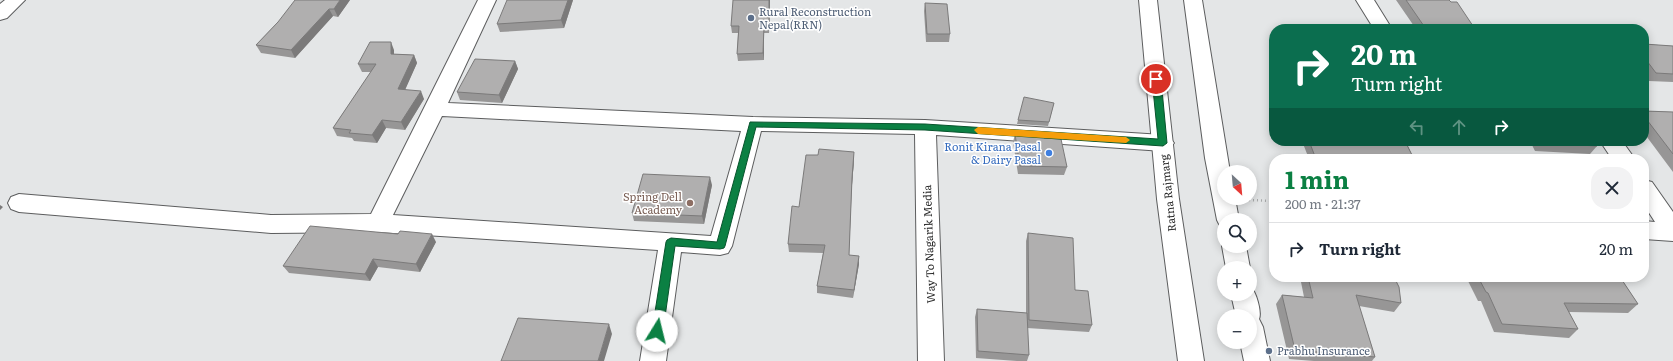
<!DOCTYPE html>
<html lang="en">
<head>
<meta charset="utf-8">
<style>
	body { margin:0; font-family:Literata,serif; background:#f2f2f3; color:#1f2937; height:100vh; display:flex; flex-direction:column; font-size:15px; white-space:nowrap }
	* { box-sizing:border-box; margin:0 }
	p { font-size:13px; color:#747a83 }
	.icon { flex:none; width:22px; height:22px; fill:none; stroke:currentColor; stroke-width:2; stroke-linecap:round; stroke-linejoin:round }
	.map { position:relative; flex:1; overflow:hidden }
	.side { position:absolute; left:1269px; top:154px; width:380px; height:128px; display:flex; flex-direction:column; background:#fff; border-radius:16px; box-shadow:0 2px 10px #0003 }
	.side>* { flex:none }
	.top-card { position:absolute; left:1269px; top:24px; width:380px; height:122px; border-radius:16px; box-shadow:0 2px 10px #0003; background:#0b6e4f; color:#fff; overflow:hidden }
	.needle { width:26px; rotate:154deg }
	.tools { position:absolute; left:1217px; top:165px; display:grid; gap:8px }
	.tools a { display:grid; place-items:center; width:40px; height:40px; border-radius:50%; background:#fff; box-shadow:0 2px 10px #0003; font-size:20px }
	.pin { position:absolute; display:grid; place-items:center; width:34px; height:34px; color:#fff; margin:-17px; border:2px solid #fff; border-radius:50%; box-shadow:0 1px 4px #0007 }
	.me { position:absolute; width:44px; margin:-22px; rotate:9deg; stroke-linejoin:round; filter:drop-shadow(0 0 3px #0008) }
	.turn { display:flex; align-items:center; gap:14px; height:84px; padding:0 16px; font-size:18px }
	.turn .icon { width:52px; height:52px; stroke-width:2.5 }
	.turn b { display:block; font-size:28px; line-height:34px }
	.lanes { display:flex; align-items:center; height:38px; padding:0 16px; background:#0003; justify-content:center; gap:20px; direction:ltr }
	.lanes .off { opacity:.35 }
	.round { display:grid; place-items:center; flex:none; width:42px; height:42px; border-radius:16px; background:#f2f2f3 }
	.overview { display:flex; align-items:center; justify-content:space-between; height:68px; padding:0 16px }
	h1 { font-size:24px; font-weight:700; line-height:30px; color:#0b8043 }
	ul { padding:0; list-style:none }
	li { display:flex; align-items:center; gap:12px; height:52px; padding:0 16px; border-top:1px solid #e0e1e3 }
	li div { flex:1 }
	li b { display:block; font-size:15px }
	li em { font-style:normal }
	.map>svg:first-child { display:block }
	.lines { fill:none; stroke-linecap:round; stroke-linejoin:round }
	.minor-casing { stroke:#5c5d5e; stroke-width:2 }
	.highway-casing { stroke:#5c5d5e; stroke-width:2 }
	.path { stroke:#a9abab; stroke-width:2.5; stroke-dasharray:1 3; stroke-linecap:butt }
	.minor { fill:#fff; fill-rule:evenodd }
	.highway { fill:#fff; fill-rule:evenodd }
	.wall { fill:#979696 }
	.shaded-wall { fill:#7b7a7a }
	.building { fill:#b0afaf; stroke:#7b7a7a }
	.route { fill:#0b8043; stroke:#07532c }
	.slow { fill:#f59e0b }
	.service-dot { fill:#5c6f8a; stroke:#fff; stroke-width:1.5 }
	.shop-dot { fill:#3f7fe0; stroke:#fff; stroke-width:1.5 }
	.education-dot { fill:#8d6e63; stroke:#fff; stroke-width:1.5 }
	.labels { text-anchor:middle; stroke-width:3; stroke-linejoin:round; paint-order:stroke }
	.service-label { font-size:11px; fill:#4e5e75; stroke:#fff; text-anchor:start }
	.shop-label { font-size:11px; fill:#366cbe; stroke:#fff; text-anchor:end }
	.street-label { font-size:11px; fill:#2b2b2b; stroke:#fff }
	.education-label { font-size:11px; fill:#785e54; stroke:#fff; text-anchor:end }
</style>
</head>
<body>
<div class="map">
<svg width="1673" height="361" viewBox="0 0 1673 361">
	<rect width="100%" height="100%" fill="#e4e6e7"/>
	<g class="lines">
		<g class="minor-casing">
			<path id="minor" d="M5,0H25L7,18L0,20V4Z
				M478,0H496L448,103L753,117L925,120L1163,135L1170,138L1174,143L1170,148L1163,151L936,135L944,361H918L915,134L761,131L732,246L728,253L720,255L681,252L666,361H640L658,250L378,232L271,233L19,212L11,209L8,203L11,197L19,194L271,215L371,214ZM442,116L741,131L711,236L393,215Z
				M1356,0H1374L1392,29H1374Z
				M1600,141H1622L1635,159H1612Z
				M1644,180L1652,182L1673,212V241L1644,239V221L1655,222L1644,205Z"/>
		</g>
		<g class="highway-casing">
			<path id="highway" d="M1139,0H1157L1179,199L1204,361H1178L1157,199Z
				M1184,0H1202L1230,172H1224V198H1235L1239,220H1224V228L1220,226L1217,220L1205,158Z
				M1224,243V246H1246L1250,268H1226L1222,246Z
				M1250,286C1256,291 1262,312 1259,319L1263,327L1270,361H1244L1240,342H1250V316H1236L1231,294H1250Z"/>
		</g>
		<path class="path" d="M1249,200L1274,201"/>
		<use href="#minor" class="minor"/>
		<use href="#highway" class="highway"/>
	</g>
	<path class="wall" d="M350,0L338,17L333,16L295,58L261,53L256,45L278,22Z
		M573,0L564,28L500,32L497,24Z
		M770,0L769,33H764V60L738,61L737,54L738,33H732L731,26Z
		M1396,0H1449L1475,29H1416Z
		M925,3L950,34L949,42H926L924,11Z
		M1644,44L1673,46V82L1649,81L1644,74Z
		M394,50V54L414,55L417,63L405,89L424,99L405,130L386,128L377,143L354,141L352,138L337,136L333,128L371,72H362L358,64Z
		M515,61L518,69L502,103L460,100L457,92Z
		M1054,103L1048,126L1017,124L1018,120Z
		M1644,111L1673,112V172L1644,133Z
		M1015,134L1044,138L1067,167L1064,175L1018,174L1013,142Z
		M1302,141H1405L1414,159H1309Z
		M1530,141H1594L1597,146L1590,154L1535,151Z
		M854,160L852,185L849,255L859,264L853,298L817,293V286L823,253L789,252L788,244L799,207Z
		M712,185L704,224L634,221L632,213Z
		M1028,233L1075,290L1092,325L1089,332L1027,328L1029,355L1027,361H1017L976,358L975,317L977,309L1026,313V241Z
		M436,242L420,272L378,267L370,281L289,273L283,266Z
		M1300,277H1394L1401,303L1394,312L1359,306L1375,357L1372,361H1314L1289,359L1276,304L1282,295L1304,297Z
		M1466,277H1620L1638,304L1628,313L1569,312L1578,329L1569,338L1494,332L1481,301H1478Z"/>
	<path class="shaded-wall" d="M340,0H350L338,17L334,9Z
		M568,0H573L564,28L561,20Z
		M769,0H770L769,33Z
		M329,9L333,16L295,58L291,50Z
		M764,26V60L763,53Z
		M391,42L394,50V62L391,54Z
		M414,55L417,63L402,97L398,89Z
		M515,61L518,69L502,103L499,95Z
		M421,91L424,99L405,130L401,122Z
		M382,120L386,128L377,143L372,135Z
		M854,152V160L852,185V178Z
		M710,177L712,185L704,224L702,216Z
		M0,205L3,207L0,210Z
		M432,234L436,242L420,272L416,264Z
		M859,256V264L853,298L854,290Z
		M373,259L378,267L370,281L365,274Z
		M609,324L612,334L604,361H598Z"/>
	<path class="building" d="M295,0H340L334,9H329L291,50L256,45L278,22Z
		M507,0H568L561,20L497,24Z
		M733,0H769V25L764,26L763,53L737,54L739,26H731Z
		M1406,0H1449L1451,2H1457L1475,29H1426Z
		M925,3L947,4L950,34H927Z
		M370,42H391V54L414,55L398,89L421,91L401,122L382,120L372,135L349,133L351,130L333,128L376,64H358Z
		M1644,44L1673,46V74L1656,73L1644,57Z
		M475,59L515,61L499,95L457,92Z
		M1024,97L1054,103L1049,122L1018,120Z
		M1644,111L1673,112V154L1644,116Z
		M1015,134L1045,136L1044,138L1061,139L1067,167L1020,166Z
		M1309,141H1405L1414,159H1316Z
		M1540,141H1594L1597,146L1541,143Z
		M819,149L854,152L852,178L849,255L859,256L854,290L817,286L825,245L788,244L792,206L799,207L806,155H818Z
		M643,174L710,177L702,216L632,213Z
		M310,226L398,234L400,231L432,234L416,264L373,259L365,274L283,266Z
		M1028,233L1073,238L1075,290L1088,291L1092,325L1029,320Z
		M1308,277H1394L1399,287L1401,303L1356,295L1375,357L1295,350L1282,295L1313,298Z
		M1478,277H1620L1638,304L1564,303L1578,329L1502,324L1488,293L1486,292Z
		M977,309L1027,313L1029,355L978,351Z
		M518,318L609,324L598,361H501Z"/>
	<path class="route" d="M1153,77H1159L1161,79L1167,143L1163,146L925,130L756,127L725,246L724,248L720,249L675,246L663,331L661,334L657,336L654,334L652,331L666,242L667,240L671,238L717,242L750,122L925,124L1158,139L1152,79Z"/>
	<path class="slow" d="M978,127L1126,137L1130,140L1126,143L978,134L974,130Z"/>
	<g class="service-dot">
		<circle cx="751" cy="18" r="4"/>
		<circle cx="1269" cy="351" r="4"/>
	</g>
	<circle class="shop-dot" cx="1049" cy="153" r="4"/>
	<circle class="education-dot" cx="690" cy="203" r="4"/>
	<g class="labels">
		<g class="service-label">
			<text x="759" y="16">Rural Reconstruction<tspan x="759" dy="13">Nepal(RRN)</tspan></text>
			<text x="1277" y="355">Prabhu Insurance</text>
		</g>
		<g class="shop-label">
			<text x="1041" y="151">Ronit Kirana Pasal<tspan x="1041" dy="13">&amp; Dairy Pasal</tspan></text>
		</g>
		<g class="street-label">
			<text transform="translate(1168 193) rotate(-96)" y="4">Ratna Rajmarg</text>
			<text transform="translate(929 244) rotate(-92)" y="4">Way To Nagarik Media</text>
		</g>
		<g class="education-label">
			<text x="682" y="201">Spring Dell<tspan x="682" dy="13">Academy</tspan></text>
		</g>
	</g>
</svg>
<div class="tools">
<a><svg class="needle" viewBox="-14 -14 28 28"><path d="M0-13l5 13h-10z" fill="#e53935"/><path d="M0 13l5-13h-10z" fill="#747a83"/></svg></a>
<a><svg class="icon" aria-label="search" viewBox="0 0 24 24"><circle cx="10" cy="10" r="6"/><path d="M15 15l6 6"/></svg></a>
<a>+</a>
<a>−</a>
</div>
<div class="pin" style="left:1156px;top:79px;background:#d93025"><svg class="icon" aria-label="arrive" viewBox="0 0 24 24"><path d="M6 21V4h12l-3 4 3 4H6"/></svg></div>
<svg class="me" style="left:657px;top:331px" viewBox="-20 -20 40 40"><circle r="19" fill="#fff"/><path d="M0-13L10 11 0 6-10 11z" fill="#0b8043"/></svg>
<div class="top-card">
<div class="turn"><svg class="icon" aria-label="right" viewBox="0 0 24 24"><path d="M7 20v-9h11M14 6l5 5-5 5"/></svg><div><b>20 m</b>Turn right</div></div>
<div class="lanes"><svg class="icon off" aria-label="left" viewBox="0 0 24 24"><path d="M17 20v-9H6M10 6l-5 5 5 5"/></svg><svg class="icon off" aria-label="ahead" viewBox="0 0 24 24"><path d="M12 20V5M6 11l6-6 6 6"/></svg><svg class="icon" aria-label="right" viewBox="0 0 24 24"><path d="M7 20v-9h11M14 6l5 5-5 5"/></svg></div>
</div>
<section class="side">
<div class="overview"><div><h1>1 min</h1><p>200 m · 21:37</p></div><a class="round"><svg class="icon" aria-label="close" viewBox="0 0 24 24"><path d="M6 6l12 12M18 6L6 18"/></svg></a></div>
<ul>
<li><svg class="icon" aria-label="right" viewBox="0 0 24 24"><path d="M7 20v-9h11M14 6l5 5-5 5"/></svg><div><b>Turn right</b></div><em>20 m</em></li>
</ul>
</section>
</div>
</body>
</html>
